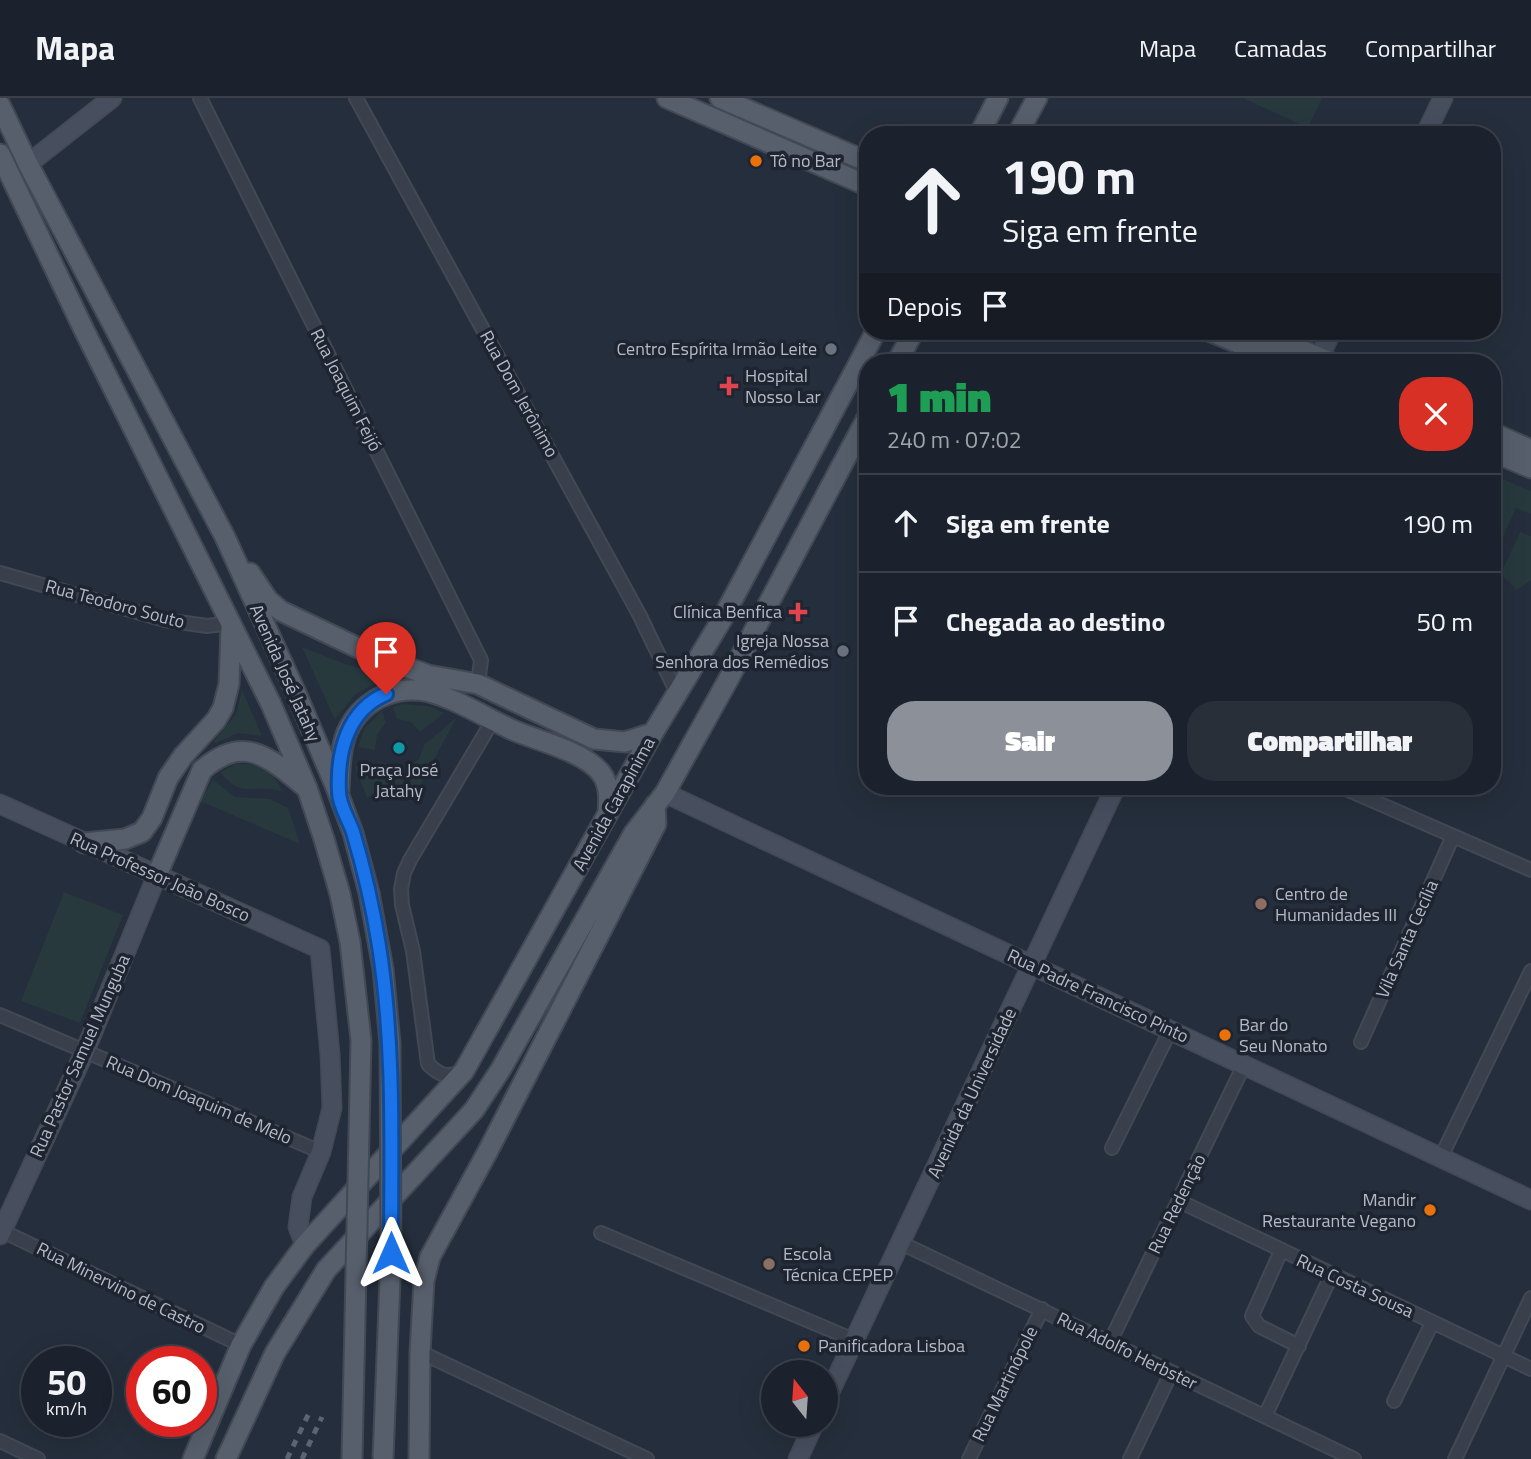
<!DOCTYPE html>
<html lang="pt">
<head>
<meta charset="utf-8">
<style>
	body { margin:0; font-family:"Titillium Web",sans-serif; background:#292f39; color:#f1f3f6; height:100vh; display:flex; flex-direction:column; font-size:26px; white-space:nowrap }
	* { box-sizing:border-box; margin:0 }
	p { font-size:23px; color:#a0a4aa }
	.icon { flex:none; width:38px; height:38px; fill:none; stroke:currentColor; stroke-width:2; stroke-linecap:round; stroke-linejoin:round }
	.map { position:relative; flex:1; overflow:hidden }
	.details { position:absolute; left:859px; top:256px; width:642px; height:441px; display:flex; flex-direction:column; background:#1c222d; border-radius:28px; box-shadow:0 7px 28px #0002,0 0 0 2px #3a3f49 }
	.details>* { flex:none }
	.top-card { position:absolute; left:859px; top:28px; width:642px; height:214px; border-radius:28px; box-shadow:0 7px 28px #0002,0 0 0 2px #3a3f49; background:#1c222d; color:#f1f3f6; overflow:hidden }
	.needle { width:46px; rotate:343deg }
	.fabs { position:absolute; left:761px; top:1262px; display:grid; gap:14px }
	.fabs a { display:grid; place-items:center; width:77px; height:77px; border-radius:50%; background:#1c222d; box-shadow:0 7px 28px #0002,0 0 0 2px #3a3f49; font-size:35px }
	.speed { position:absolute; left:21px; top:1248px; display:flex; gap:14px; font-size:35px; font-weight:700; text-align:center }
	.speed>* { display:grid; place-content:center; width:91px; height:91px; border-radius:50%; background:#1c222d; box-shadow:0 7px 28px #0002,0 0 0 2px #3a3f49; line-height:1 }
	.speed small { font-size:18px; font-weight:400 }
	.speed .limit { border:10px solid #d22; background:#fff; color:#111 }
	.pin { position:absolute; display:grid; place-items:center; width:60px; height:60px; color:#fff; margin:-72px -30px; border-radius:50% 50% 50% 0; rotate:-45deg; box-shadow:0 0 7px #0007 }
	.pin .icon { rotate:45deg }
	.me { position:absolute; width:77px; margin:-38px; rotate:0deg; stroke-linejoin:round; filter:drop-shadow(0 0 5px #0008) }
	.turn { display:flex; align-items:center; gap:24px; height:147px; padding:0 28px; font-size:32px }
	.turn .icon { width:91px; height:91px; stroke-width:2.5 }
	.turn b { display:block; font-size:49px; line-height:60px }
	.then { display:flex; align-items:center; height:66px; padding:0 28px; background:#0003; gap:14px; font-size:26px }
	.round { display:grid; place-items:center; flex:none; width:74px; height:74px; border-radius:28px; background:#292f39 }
	.head { display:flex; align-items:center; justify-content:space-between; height:119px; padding:0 28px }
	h1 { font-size:42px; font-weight:800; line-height:52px; color:#1e9e55 }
	.primary-button { display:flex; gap:14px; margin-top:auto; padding:14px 28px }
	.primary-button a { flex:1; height:80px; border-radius:28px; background:#8c9099; color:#fff; font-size:28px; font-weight:800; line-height:80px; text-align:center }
	.primary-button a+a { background:#292f39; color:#f1f3f6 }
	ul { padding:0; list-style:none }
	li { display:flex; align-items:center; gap:21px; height:98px; padding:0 28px; border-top:2px solid #3a3f49 }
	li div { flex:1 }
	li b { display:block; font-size:26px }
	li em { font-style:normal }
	header { display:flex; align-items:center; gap:42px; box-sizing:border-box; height:98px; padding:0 35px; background:#1c222d; border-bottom:2px solid #3a3f49 }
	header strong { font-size:33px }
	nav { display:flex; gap:38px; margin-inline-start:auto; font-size:24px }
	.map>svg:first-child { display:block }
	.green { fill:#27393d }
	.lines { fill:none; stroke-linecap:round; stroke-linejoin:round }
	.street-casing { stroke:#424955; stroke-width:16 }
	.secondary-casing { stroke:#424955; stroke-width:21 }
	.primary-casing { stroke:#424955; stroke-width:23 }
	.street { stroke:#39404c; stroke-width:12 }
	.secondary { stroke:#474f5f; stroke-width:18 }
	.primary { stroke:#575f6c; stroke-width:19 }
	.rail { stroke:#5b6473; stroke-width:5; stroke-dasharray:7 7; stroke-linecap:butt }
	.primary-bridge-casing { stroke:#424955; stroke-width:23; stroke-linecap:butt }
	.primary-bridge { stroke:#575f6c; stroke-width:19 }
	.route-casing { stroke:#114b97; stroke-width:18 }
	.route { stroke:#1a73e8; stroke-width:12 }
	.food-dot { fill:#e8710a; stroke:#1e2531; stroke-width:2.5 }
	.worship-dot { fill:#6b7280; stroke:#1e2531; stroke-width:2.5 }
	.health-dot { fill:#e0444e; stroke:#1e2531; stroke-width:2.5 }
	.culture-dot { fill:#0f9aa8; stroke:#1e2531; stroke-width:2.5 }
	.education-dot { fill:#8d6e63; stroke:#1e2531; stroke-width:2.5 }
	.labels { text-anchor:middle; stroke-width:7; stroke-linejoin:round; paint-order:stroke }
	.poi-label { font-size:18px; fill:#b4bbc7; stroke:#1e2531; text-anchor:start }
	.street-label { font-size:18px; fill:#b4bbc7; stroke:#1e2531 }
</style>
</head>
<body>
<header>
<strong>Mapa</strong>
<nav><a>Mapa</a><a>Camadas</a><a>Compartilhar</a></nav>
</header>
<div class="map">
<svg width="1531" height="1361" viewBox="0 0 1531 1361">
	<rect width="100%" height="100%" fill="#252e3c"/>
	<path class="green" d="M1243,0H1322L1308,30Z
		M1493,377L1531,393V416L1516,410L1500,445L1497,443L1495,445L1493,444Z
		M1520,434L1531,438V482L1517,492L1501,476Z
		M302,549L342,565L382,577L383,581L356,596L336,620H334Z
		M242,592L262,638L238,635L216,645L214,643L236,616Z
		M401,606L428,608L444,615L420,634L411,624L397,621L393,609Z
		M382,613L386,625L377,636L375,652L358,649L364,631Z
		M457,619L411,704L391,693L386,701L375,695L367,700L355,668L381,664L397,671L410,668L419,661L424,647Z
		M236,666C257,664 274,674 283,694C254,683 244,704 220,674Z
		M213,682L235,699L270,701L288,710L300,746L200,703Z
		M64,794L123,817L80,925L21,903Z"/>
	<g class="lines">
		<g class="street-casing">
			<path id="street" d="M200,0L481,562L478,586
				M356,0L639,516L677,595
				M0,475L165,522L207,528L231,525
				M1339,688L1531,772
				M0,917L321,1054
				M1361,944L1453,738
				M462,974C447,980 439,977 428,966L413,853L402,807L401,791L404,775L410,762L493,622
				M1112,1050L1170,933
				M1441,1059L1531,873
				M1179,1103L1531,1271
				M0,1132L241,1247
				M601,1135L854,1242
				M901,1145L1354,1361
				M1281,1153L1252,1218L1259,1228L1299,1248
				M1110,1244L1244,967
				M420,1254L647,1361
				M1394,1303L1432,1225
				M1265,1318L1332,1176
				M0,1343L38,1361
				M969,1361L1042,1211
				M1130,1361L1171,1275
				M1455,1361L1531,1200"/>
		</g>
		<g class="secondary-casing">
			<path id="secondary" d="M1425,37L1443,0
				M28,66L112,0
				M1317,264L1332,233
				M665,695L1531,1102
				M0,706L320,851L330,956L332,1010L321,1054L302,1099L298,1129L305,1147
				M0,1137L85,953L157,777
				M826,1302L1116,688
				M798,1361L814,1326"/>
		</g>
		<g class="primary-casing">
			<path id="primary" d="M667,0L868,88
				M720,0L868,64
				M0,7L28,66L225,439L296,595L335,687L353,735L369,795
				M979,37L998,0
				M1017,37L1037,0
				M0,56L85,234L271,606L307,690L324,741
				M1209,233L1284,264
				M1257,233L1330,264
				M897,264L914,233
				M1493,335L1531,352
				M1493,354L1531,370
				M250,475L268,502L281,513L371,556L428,577L478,586L594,641L625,644L653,635
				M339,692C340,674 340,651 347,634C364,597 405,583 442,598C467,607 490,622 515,633C539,643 585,654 601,675C610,687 609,702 608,716
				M84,745L125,741L142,734L152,720L168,680L183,658L216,622L223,610L229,586L231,530
				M157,777L202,672C243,636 268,658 304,688
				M193,1361L241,1247L274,1189L305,1147L464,973L653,635L721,523L876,233
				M226,1361L275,1255L326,1172L474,1012L501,971L634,735L665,695L728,582L868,318
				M419,1361L420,1254L424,1183L430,1159L488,1053L656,726L655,707"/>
		</g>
		<use href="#street" class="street"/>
		<use href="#secondary" class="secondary"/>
		<use href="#primary" class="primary"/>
		<path class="rail" d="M287,1361L310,1313
			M302,1361L322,1319"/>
		<g class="primary-bridge-casing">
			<path id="primary-bridge" d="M324,741L340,796L350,844L361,942L352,1361
				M369,795L383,871L390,945L391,1155L383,1361"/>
		</g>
		<use href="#primary-bridge" class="primary-bridge"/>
	</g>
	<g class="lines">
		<g class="route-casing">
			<path id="route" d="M386,596C347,612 337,655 339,694C339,707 349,722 353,734C364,771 373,810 379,848C395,949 391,1053 391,1155"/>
		</g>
		<use href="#route" class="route"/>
	</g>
	<g class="food-dot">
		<circle cx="756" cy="63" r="7"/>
		<circle cx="1225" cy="937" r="7"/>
		<circle cx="1430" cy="1112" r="7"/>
		<circle cx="804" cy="1248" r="7"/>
	</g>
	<g class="worship-dot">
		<circle cx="831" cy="251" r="7"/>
		<circle cx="843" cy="553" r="7"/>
	</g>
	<g class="health-dot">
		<path d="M725.5 277.5h7v7h7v7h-7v7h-7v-7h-7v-7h7z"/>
		<path d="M794.5 503.5h7v7h7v7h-7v7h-7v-7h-7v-7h7z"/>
	</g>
	<circle class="culture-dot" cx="399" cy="650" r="7"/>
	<g class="education-dot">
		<circle cx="1261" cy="806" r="7"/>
		<circle cx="769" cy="1166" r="7"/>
	</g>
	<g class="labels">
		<g class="poi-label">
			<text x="770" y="69">Tô no Bar</text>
			<text x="817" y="257" text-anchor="end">Centro Espírita Irmão Leite</text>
			<text x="745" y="284">Hospital<tspan x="745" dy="21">Nosso Lar</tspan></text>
			<text x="782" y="520" text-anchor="end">Clínica Benfica</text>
			<text x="829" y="549" text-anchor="end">Igreja Nossa<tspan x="829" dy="21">Senhora dos Remédios</tspan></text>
			<text x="399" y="678" text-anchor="middle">Praça José<tspan x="399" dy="21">Jatahy</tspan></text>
			<text x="1275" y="802">Centro de<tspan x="1275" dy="21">Humanidades III</tspan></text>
			<text x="1239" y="933">Bar do<tspan x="1239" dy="21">Seu Nonato</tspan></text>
			<text x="1416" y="1108" text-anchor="end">Mandir<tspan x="1416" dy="21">Restaurante Vegano</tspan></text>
			<text x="783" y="1162">Escola<tspan x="783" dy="21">Técnica CEPEP</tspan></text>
			<text x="818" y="1254">Panificadora Lisboa</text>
		</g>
		<g class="street-label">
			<text transform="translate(346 292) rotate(63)" y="6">Rua Joaquim Feijó</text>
			<text transform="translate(519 296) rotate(61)" y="6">Rua Dom Jerônimo</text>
			<text transform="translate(115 506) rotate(15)" y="6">Rua Teodoro Souto</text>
			<text transform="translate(285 575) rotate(66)" y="6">Avenida José Jatahy</text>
			<text transform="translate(614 706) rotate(-61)" y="6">Avenida Carapinima</text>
			<text transform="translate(160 779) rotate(24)" y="6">Rua Professor João Bosco</text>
			<text transform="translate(1407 841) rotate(-66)" y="6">Vila Santa Cecília</text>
			<text transform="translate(1098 898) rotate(25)" y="6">Rua Padre Francisco Pinto</text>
			<text transform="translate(80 958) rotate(-66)" y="6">Rua Pastor Samuel Munguba</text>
			<text transform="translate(972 995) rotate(-65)" y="6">Avenida da Universidade</text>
			<text transform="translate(199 1002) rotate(23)" y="6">Rua Dom Joaquim de Melo</text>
			<text transform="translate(1177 1106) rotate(-64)" y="6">Rua Redenção</text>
			<text transform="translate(1355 1188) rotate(25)" y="6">Rua Costa Sousa</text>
			<text transform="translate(121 1190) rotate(26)" y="6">Rua Minervino de Castro</text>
			<text transform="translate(1127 1253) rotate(26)" y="6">Rua Adolfo Herbster</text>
			<text transform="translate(1005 1286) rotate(-64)" y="6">Rua Martinópole</text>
		</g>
	</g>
</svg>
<div class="fabs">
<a><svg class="needle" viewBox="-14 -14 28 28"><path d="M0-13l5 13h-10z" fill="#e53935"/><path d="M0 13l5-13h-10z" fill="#a0a4aa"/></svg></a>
</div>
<div class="speed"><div>50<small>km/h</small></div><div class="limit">60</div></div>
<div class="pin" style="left:386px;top:596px;background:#d93025"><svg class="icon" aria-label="arrive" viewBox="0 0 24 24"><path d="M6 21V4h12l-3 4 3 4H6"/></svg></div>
<svg class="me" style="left:391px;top:1155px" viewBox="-20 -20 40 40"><path d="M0-17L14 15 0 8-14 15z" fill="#1a73e8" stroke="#fff" stroke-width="4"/></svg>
<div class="top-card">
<div class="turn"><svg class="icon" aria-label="ahead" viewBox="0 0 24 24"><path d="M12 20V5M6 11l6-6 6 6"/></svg><div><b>190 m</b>Siga em frente</div></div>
<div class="then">Depois<svg class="icon" aria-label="arrive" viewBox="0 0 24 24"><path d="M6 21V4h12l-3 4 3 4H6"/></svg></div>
</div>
<section class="details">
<div class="head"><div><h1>1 min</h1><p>240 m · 07:02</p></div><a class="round" style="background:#d93025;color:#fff"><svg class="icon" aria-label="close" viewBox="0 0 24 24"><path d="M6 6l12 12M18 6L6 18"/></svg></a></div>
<ul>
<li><svg class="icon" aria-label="ahead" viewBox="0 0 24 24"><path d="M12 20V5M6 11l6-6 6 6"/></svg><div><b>Siga em frente</b></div><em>190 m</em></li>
<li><svg class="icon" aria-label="arrive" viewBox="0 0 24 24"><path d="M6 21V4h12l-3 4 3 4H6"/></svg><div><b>Chegada ao destino</b></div><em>50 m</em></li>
</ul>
<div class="primary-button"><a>Sair</a><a>Compartilhar</a></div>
</section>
</div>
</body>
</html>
